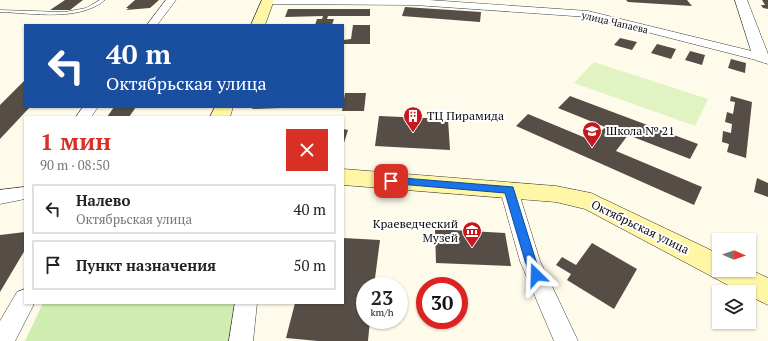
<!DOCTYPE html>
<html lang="ru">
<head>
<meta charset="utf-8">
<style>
	body { margin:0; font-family:"PT Serif",serif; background:#f2f2f2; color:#222; height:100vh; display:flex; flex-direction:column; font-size:15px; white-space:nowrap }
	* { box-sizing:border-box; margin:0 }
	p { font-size:13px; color:#767676 }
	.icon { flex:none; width:22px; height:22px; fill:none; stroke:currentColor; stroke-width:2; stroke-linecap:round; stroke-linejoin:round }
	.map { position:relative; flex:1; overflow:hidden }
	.sheet { position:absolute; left:24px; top:116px; width:320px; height:188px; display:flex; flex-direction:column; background:#fff; border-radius:0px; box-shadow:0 1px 3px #0004 }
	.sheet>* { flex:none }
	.guide { position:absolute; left:24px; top:24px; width:320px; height:84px; border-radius:0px; box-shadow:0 1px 3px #0004; background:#1a4fa0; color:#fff; overflow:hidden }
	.needle { width:26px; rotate:92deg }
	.buttons { position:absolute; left:712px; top:233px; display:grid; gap:8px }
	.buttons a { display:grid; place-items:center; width:44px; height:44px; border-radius:0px; background:#fff; box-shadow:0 1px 3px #0004; font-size:20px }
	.speed { position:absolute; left:356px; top:277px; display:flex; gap:8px; font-size:20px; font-weight:700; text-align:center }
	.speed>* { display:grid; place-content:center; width:52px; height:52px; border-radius:50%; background:#fff; box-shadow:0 1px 3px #0004; line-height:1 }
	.speed small { font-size:10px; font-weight:400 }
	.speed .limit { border:6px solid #d22; background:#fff; color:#111 }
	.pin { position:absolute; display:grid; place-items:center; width:34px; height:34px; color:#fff; margin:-17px; border-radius:8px; box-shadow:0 2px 6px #0006 }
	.me { position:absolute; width:44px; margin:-22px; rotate:338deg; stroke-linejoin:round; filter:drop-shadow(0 0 3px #0008) }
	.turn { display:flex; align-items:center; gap:14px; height:84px; padding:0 16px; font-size:18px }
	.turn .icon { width:52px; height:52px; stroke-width:2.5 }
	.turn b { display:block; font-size:28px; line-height:34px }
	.round { display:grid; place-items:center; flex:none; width:42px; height:42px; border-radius:0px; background:#f2f2f2 }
	.headline { display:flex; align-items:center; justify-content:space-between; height:68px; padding:0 16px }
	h1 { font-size:24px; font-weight:700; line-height:30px; color:#d93025 }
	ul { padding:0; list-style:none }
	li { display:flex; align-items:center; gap:12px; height:50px; margin:0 8px 6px; padding:0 8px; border:2px solid #e0e0e0; border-radius:0px }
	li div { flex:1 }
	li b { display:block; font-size:15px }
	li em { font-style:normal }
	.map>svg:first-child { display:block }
	.green { fill:#d0edb1 }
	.pitch { fill:#e2f3c3 }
	.building { fill:#564d47 }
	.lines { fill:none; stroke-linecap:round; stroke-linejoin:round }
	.service-casing { stroke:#3f3f3f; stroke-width:1 }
	.minor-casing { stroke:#3f3f3f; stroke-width:1 }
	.tertiary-casing { stroke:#3f3f3f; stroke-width:1 }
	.secondary-casing { stroke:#2e2e2e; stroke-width:1 }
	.service { fill:#fff; fill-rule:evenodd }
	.minor { fill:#fff; fill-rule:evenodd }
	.tertiary { fill:#fff; fill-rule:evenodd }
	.secondary { fill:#fff6a6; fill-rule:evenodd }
	.route { fill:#1a73e8; stroke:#114b97 }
	.labels { text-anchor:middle; stroke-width:4; stroke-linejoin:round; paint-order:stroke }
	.far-street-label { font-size:10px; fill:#0c0c0c; stroke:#fff }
	.poi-label { font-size:12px; fill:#0c0c0c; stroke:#fff; text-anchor:start }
	.street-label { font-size:12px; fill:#0c0c0c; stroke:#fff }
</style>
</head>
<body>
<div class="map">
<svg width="768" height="341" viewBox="0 0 768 341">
	<rect width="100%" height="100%" fill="#fffbeb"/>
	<path class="green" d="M43,303H234L229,341H25Z"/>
	<path class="pitch" d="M594,62L708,99L695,126L574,83Z"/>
	<path class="building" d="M65,0H83L70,10H50Z
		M135,0H159L150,8L126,10L129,8H126Z
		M626,0H687L692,6L628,2Z
		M762,0H768V9L763,8L761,5H765Z
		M405,7L481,12L480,22L402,16Z
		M288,9H370V16H328L327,19H334L332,25H315L317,19H322L323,16L285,17Z
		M353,25H370V44H343V40L351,39Z
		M620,38L637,42L632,50L614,45Z
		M657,44L676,49L671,59L651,53Z
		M690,51L705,55L702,65L685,60Z
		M731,59L746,63L745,73L728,68Z
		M25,80V107H30L0,139V105Z
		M345,93H366L364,111H342Z
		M570,96L698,144L690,159L628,135L616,151L702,187L694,205L516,126L528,114L593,141L605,127L558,108Z
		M731,96L752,102L746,158L727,152L729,144L722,142L723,131L731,133L732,124L725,122L727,112L733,114L735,102L730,101Z
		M114,107H136L129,117H107Z
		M253,107H282L281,108L252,109Z
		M379,116L448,119L450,150L375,146Z
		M343,129L348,130L343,146Z
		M757,178L768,183V197L754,192Z
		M435,229L505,233L511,266L436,263Z
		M25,232V250L0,292V235Z
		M343,238L380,240L374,286H365V320H370L368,341H318L286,338L295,303H343Z
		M592,243L637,269L614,309L567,280L571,274L556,265L562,257L576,265Z"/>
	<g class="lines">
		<g class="service-casing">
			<path id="service" d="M100,0H105C79,22 32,13 0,12V10L65,12L86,8Z"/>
		</g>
		<g class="minor-casing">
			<path id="minor" d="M166,0H176L157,25H147Z
				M264,0H429L588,11L764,54L766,57L760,61L588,17L415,5L268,4L265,3Z
				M83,107H98L91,117H76Z
				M509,184L515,185L518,190L540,261L578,341H554L520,261L500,190L503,185Z
				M25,187V199L0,204V190Z
				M25,289V303H34L33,306L15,341H0V321L17,292Z
				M235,303H257L253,341H229Z"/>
		</g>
		<g class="tertiary-casing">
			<path id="tertiary" d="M735,0H747L768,54V64L755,60L753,57Z"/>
		</g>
		<g class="secondary-casing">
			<path id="secondary" d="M262,0H274L265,25H251Z
				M215,107H233L230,117H210Z
				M343,169L556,186L591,193L719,254V270L749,269L768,278V305L749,296V292H741L585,209L556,202L343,185Z"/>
		</g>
		<use href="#service" class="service"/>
		<use href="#minor" class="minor"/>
		<use href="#tertiary" class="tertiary"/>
		<use href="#secondary" class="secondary"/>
	</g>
	<path class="route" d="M391,177L513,187L536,261L542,275L540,278L536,280L532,278L525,261L505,193L387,183L386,181Z"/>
	<defs>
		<g id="building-pin" transform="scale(1)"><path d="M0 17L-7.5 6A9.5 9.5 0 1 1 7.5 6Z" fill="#c9171e" stroke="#fff"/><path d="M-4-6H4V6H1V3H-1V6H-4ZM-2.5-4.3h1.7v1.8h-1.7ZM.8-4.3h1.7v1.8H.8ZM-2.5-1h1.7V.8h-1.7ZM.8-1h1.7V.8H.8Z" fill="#fff"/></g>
		<g id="school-pin" transform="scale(1)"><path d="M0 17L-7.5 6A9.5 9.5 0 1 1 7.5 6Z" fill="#c9171e" stroke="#fff"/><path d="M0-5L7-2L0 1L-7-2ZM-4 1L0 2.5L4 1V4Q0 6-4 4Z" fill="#fff"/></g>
		<g id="museum-pin" transform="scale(1)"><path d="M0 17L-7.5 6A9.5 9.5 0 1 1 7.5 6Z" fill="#c9171e" stroke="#fff"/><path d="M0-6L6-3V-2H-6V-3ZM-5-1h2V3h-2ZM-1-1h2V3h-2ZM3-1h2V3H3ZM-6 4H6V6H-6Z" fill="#fff"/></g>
	</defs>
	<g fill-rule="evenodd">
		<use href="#building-pin" x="413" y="116"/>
		<use href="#school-pin" x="592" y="131"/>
		<use href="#museum-pin" x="472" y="231"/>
	</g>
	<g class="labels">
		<g class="far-street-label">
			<text transform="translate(615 22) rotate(13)" y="4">улица Чапаева</text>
		</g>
		<g class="poi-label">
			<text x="427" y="120">ТЦ Пирамида</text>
			<text x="606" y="135">Школа № 21</text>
			<text x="458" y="228" text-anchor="end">Краеведческий<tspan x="458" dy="14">Музей</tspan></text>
		</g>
		<g class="street-label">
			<text transform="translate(640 227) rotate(26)" y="4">Октябрьская улица</text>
		</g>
	</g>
</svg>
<div class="buttons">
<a><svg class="needle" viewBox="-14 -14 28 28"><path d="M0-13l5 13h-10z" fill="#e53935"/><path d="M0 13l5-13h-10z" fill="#767676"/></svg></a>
<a><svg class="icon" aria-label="layers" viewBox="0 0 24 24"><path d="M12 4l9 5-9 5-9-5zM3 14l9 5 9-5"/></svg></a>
</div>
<div class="speed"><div>23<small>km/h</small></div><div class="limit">30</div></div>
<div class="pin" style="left:391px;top:181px;background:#d93025"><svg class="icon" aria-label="arrive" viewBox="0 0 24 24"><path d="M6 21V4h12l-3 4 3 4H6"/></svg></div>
<svg class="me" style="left:536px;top:275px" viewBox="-20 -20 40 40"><path d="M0-17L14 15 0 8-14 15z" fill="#1a73e8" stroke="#fff" stroke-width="4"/></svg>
<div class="guide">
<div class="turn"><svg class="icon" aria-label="left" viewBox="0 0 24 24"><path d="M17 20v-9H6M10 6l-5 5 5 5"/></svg><div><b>40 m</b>Октябрьская улица</div></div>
</div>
<section class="sheet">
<div class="headline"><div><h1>1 мин</h1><p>90 m · 08:50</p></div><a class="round" style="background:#d93025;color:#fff"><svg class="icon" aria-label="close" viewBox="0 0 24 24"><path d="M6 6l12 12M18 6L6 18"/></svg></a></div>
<ul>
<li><svg class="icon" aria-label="left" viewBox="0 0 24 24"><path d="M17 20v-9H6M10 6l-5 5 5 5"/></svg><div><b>Налево</b><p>Октябрьская улица</p></div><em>40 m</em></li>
<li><svg class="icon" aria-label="arrive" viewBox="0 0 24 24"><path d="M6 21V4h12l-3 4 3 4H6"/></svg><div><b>Пункт назначения</b></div><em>50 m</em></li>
</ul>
</section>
</div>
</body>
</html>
